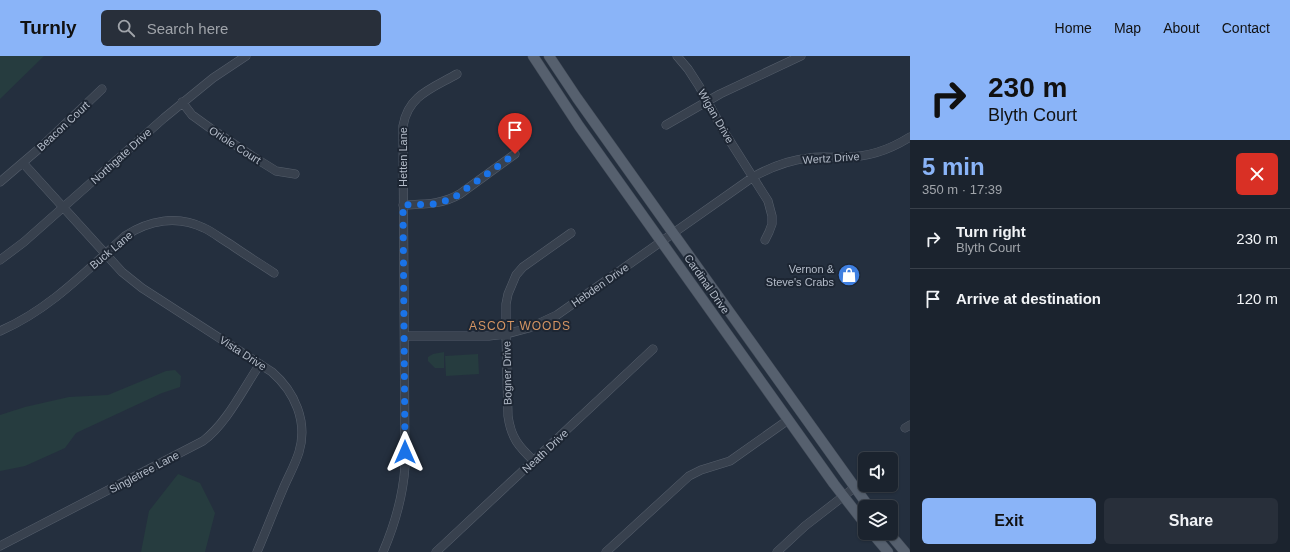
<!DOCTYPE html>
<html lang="en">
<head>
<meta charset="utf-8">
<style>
	body { margin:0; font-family:Arial,sans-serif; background:#282f3a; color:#f1f3f6; height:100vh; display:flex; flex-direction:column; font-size:15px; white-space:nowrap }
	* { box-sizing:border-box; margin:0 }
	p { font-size:13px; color:#a0a4aa }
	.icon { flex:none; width:22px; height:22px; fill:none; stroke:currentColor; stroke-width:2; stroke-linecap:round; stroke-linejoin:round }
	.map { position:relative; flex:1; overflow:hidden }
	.side { display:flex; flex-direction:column; background:#1b232e; width:380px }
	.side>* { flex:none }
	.guide { background:#8ab4f8; color:#111; overflow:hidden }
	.controls { position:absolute; left:858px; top:396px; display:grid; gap:8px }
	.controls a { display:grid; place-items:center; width:40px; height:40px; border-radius:6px; background:#1b232e; box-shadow:0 1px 3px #0004,0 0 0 1px #39404a; font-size:20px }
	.pin { position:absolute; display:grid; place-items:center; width:34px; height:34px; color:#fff; margin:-41px -17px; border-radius:50% 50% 50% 0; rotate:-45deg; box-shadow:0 0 4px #0007 }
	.pin .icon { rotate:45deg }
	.me { position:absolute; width:44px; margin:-22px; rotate:0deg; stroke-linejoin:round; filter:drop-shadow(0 0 3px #0008) }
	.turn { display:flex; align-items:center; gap:14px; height:84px; padding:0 12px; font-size:18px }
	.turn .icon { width:52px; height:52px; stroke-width:2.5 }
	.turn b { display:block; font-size:28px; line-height:34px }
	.round { display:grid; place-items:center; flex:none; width:42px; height:42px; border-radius:6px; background:#282f3a }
	.overview { display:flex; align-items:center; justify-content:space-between; height:68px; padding:0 12px }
	h1 { font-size:24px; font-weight:700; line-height:30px; color:#8ab4f8 }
	.primary-button { display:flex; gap:8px; margin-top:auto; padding:8px 12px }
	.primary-button a { flex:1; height:46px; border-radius:6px; background:#8ab4f8; color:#111; font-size:16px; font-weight:700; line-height:46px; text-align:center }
	.primary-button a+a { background:#282f3a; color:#f1f3f6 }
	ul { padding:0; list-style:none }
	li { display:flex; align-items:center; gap:12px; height:60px; padding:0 12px; border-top:1px solid #39404a }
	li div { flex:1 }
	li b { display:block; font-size:15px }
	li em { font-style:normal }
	header { display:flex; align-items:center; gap:24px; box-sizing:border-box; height:56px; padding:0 20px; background:#8ab4f8; color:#111 }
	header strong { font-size:19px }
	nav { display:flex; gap:22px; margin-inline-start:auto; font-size:14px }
	.search { width:280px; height:36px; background:#282f3a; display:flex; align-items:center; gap:10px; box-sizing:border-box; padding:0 14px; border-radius:6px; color:#a0a4aa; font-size:15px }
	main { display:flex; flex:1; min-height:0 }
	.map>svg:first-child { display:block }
	.green { fill:#263c3f }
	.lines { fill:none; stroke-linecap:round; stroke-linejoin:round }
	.minor-casing { stroke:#565f6c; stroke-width:9 }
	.major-casing { stroke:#414a57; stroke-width:11 }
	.minor { stroke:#38414e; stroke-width:8 }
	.major { stroke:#56606e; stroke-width:10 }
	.route { stroke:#1a73e8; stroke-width:7; stroke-dasharray:0 12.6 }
	.labels { text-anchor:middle; stroke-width:4; stroke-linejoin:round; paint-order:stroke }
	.street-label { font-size:11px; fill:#b4bcc9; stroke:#1d2633 }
	.poi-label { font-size:11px; fill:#b4bcc9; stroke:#1d2633; text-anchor:end }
	.neighbourhood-label { font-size:12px; letter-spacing:1px; fill:#d59563; stroke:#1d2633 }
</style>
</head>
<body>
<header>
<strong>Turnly</strong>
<div class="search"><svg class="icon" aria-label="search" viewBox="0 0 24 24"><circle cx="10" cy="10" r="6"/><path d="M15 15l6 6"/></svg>Search here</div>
<nav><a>Home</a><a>Map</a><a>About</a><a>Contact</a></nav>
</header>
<main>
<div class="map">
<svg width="910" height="496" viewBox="0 0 910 496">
	<rect width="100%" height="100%" fill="#242f3e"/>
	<path class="green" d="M0,0H44L0,43Z
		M444,296V312H435L428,305V301L433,298Z
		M478,298L479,318L446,320L445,300Z
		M175,314L181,320L180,331L162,337L76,377L65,392L25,410L0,415V359L25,351L69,341L108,339L166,315Z
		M178,418L200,427L215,457L205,496H141L149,455Z"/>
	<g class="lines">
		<g class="minor-casing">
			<path id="minor" d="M677,0L688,13L699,30L723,74L768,145L772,160V168L769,176L765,184
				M182,46L192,59L210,72L252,100L276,115L295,118
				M666,69L720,38L801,0
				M23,107L122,216L142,232L272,316C295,336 308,366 299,396C295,409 288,421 283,433C274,454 266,475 257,496
				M0,126L41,91L102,33
				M403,149C424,148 441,149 460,138L515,98
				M0,204L24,186L164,62L213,22L246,0
				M0,275C49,254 86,215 125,180C149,164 177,159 204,172C213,176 221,183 230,188C244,198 259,207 274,217
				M405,280H489L506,278L529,272L557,259L753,121C771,111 789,104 809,102C821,100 834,102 846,101C869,101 891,93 910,81
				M905,372L910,369
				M534,405C519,391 511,382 508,360L506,278V248L508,238L516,219L523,211L571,177
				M0,490L203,385C227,367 243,333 260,308
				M383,496C395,468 403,441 405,410L403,70C408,39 433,32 457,18
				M436,496L653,293
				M606,496L689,420L701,414L730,405L788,364
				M777,496L805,470L854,432"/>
		</g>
		<g class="major-casing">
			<path id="major" d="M533,0L579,70L834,428L865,468
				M549,0L577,42L673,177L869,451
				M872,477L888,496
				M889,477L905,496"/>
		</g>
		<use href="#minor" class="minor"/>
		<use href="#major" class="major"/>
	</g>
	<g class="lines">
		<path class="route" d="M405,396L403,149L434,148L452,143L515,98"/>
	</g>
	<defs>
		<g id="shop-disc" transform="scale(1.15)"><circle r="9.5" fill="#3f7fe0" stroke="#1d2633"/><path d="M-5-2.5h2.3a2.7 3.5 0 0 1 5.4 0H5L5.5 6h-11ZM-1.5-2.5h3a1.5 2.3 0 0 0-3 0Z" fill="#fff"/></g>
	</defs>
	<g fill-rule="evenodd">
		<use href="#shop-disc" x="849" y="219"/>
	</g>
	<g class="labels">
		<g class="street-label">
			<text transform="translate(716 60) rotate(60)" y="4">Wigan Drive</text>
			<text transform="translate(63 70) rotate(-43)" y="4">Beacon Court</text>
			<text transform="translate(235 89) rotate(33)" y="4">Oriole Court</text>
			<text transform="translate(121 100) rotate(-42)" y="4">Northgate Drive</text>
			<text transform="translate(403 101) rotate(-90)" y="4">Hetten Lane</text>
			<text transform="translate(831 102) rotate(-4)" y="4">Wertz Drive</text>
			<text transform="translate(111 194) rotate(-40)" y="4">Buck Lane</text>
			<text transform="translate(707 228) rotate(55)" y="4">Cardinal Drive</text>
			<text transform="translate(600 229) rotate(-35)" y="4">Hebden Drive</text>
			<text transform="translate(243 297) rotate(33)" y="4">Vista Drive</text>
			<text transform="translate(507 317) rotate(-91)" y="4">Bogner Drive</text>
			<text transform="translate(545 395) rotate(-43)" y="4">Neath Drive</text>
			<text transform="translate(144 416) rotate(-28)" y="4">Singletree Lane</text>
		</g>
		<g class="poi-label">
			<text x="834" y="217">Vernon &amp;<tspan x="834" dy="13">Steve's Crabs</tspan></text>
		</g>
		<g class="neighbourhood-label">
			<text x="520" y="274">ASCOT WOODS</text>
		</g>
	</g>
</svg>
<div class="controls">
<a><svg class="icon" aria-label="sound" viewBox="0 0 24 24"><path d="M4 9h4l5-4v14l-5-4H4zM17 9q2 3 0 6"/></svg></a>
<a><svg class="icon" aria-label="layers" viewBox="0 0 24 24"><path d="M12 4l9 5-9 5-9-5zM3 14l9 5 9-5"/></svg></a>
</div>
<div class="pin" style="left:515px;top:98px;background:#d93025"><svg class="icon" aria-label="arrive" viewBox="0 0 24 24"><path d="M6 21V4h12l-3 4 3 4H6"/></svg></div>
<svg class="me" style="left:405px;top:396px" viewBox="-20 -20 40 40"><path d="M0-17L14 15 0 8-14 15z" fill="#1a73e8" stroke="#fff" stroke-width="4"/></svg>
</div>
<section class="side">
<div class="guide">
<div class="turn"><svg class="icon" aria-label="right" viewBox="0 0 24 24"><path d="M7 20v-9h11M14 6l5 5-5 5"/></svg><div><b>230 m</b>Blyth Court</div></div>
</div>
<div class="overview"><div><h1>5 min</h1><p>350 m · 17:39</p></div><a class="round" style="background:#d93025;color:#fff"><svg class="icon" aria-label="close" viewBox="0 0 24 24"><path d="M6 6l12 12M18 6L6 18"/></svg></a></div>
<ul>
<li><svg class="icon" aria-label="right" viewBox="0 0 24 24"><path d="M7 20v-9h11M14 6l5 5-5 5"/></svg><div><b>Turn right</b><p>Blyth Court</p></div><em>230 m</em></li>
<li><svg class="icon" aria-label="arrive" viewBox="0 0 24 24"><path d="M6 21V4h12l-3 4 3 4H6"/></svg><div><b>Arrive at destination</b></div><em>120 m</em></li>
</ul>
<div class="primary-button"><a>Exit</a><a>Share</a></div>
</section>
</main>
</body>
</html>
